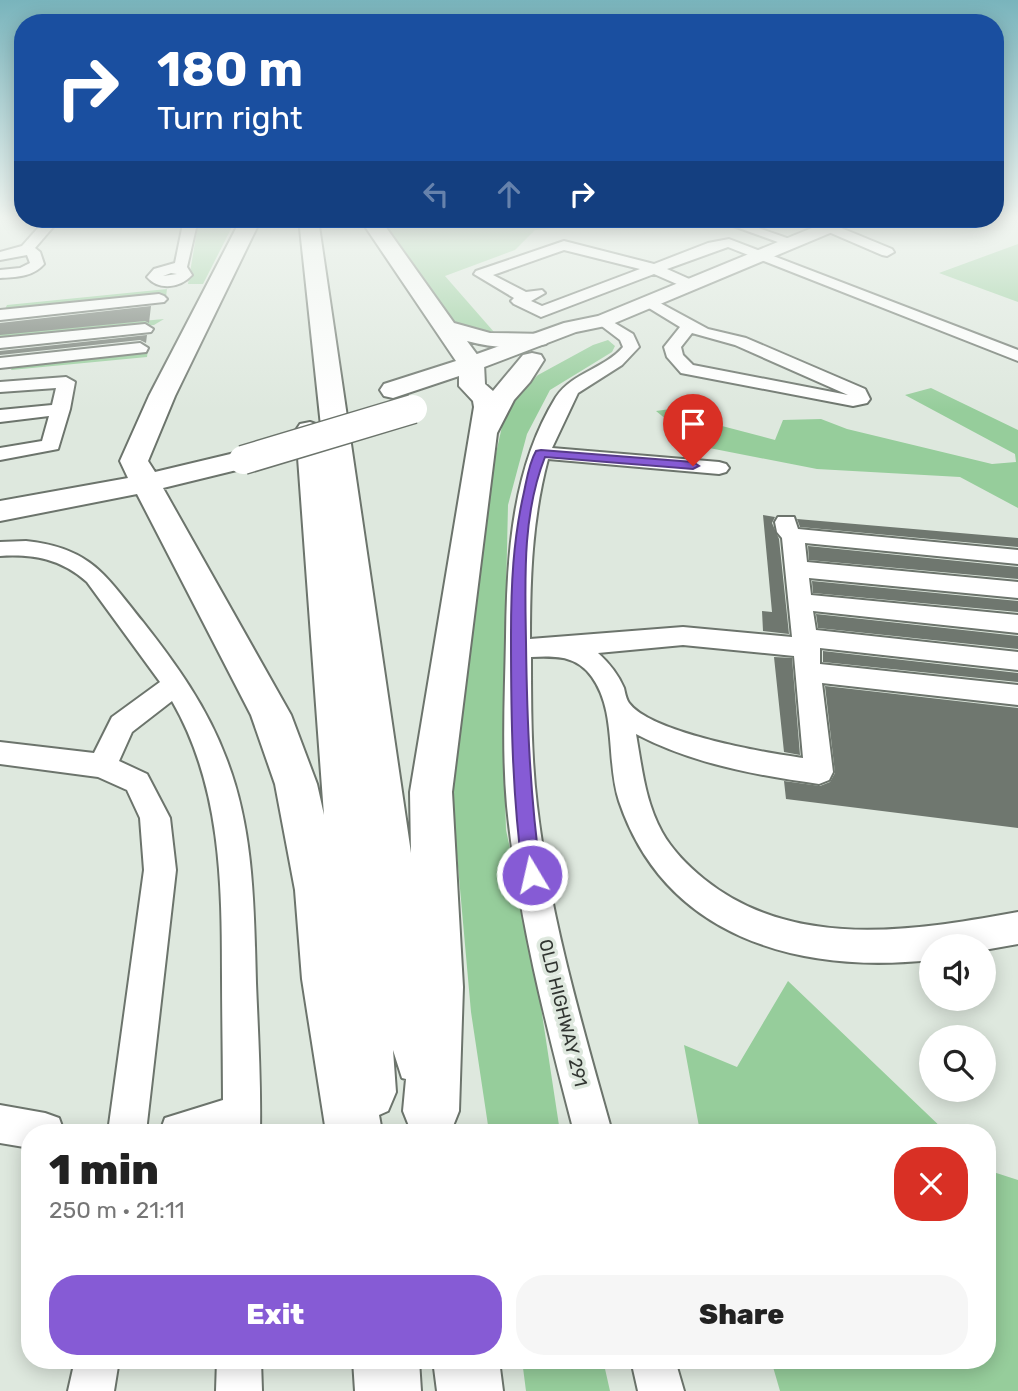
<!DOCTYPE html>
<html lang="en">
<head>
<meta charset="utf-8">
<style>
	body { margin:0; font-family:Rubik,sans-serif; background:#f6f6f6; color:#222; height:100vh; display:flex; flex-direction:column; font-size:26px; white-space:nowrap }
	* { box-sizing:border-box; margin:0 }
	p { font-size:23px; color:#767676 }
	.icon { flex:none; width:38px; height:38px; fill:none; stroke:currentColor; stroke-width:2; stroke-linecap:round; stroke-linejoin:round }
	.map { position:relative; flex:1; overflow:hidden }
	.side { position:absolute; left:21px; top:1124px; width:975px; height:245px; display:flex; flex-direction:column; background:#fff; border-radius:28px; box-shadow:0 4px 18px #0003 }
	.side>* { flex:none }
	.guide { position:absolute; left:14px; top:14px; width:990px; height:214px; border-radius:28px; box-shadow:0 4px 18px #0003; background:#1a4fa0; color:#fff; overflow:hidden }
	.fabs { position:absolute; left:919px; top:934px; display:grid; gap:14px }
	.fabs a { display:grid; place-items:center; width:77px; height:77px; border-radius:50%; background:#fff; box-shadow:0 4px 18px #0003; font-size:35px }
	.pin { position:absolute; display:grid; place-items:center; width:60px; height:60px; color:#fff; margin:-72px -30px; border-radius:50% 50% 50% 0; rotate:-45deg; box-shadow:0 0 7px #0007 }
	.pin .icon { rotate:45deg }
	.me { position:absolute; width:77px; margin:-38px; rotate:351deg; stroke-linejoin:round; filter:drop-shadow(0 0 5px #0008) }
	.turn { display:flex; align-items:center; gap:24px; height:147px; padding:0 28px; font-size:32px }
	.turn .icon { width:91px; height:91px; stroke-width:2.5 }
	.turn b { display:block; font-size:49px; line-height:60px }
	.lanes { display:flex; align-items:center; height:66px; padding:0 28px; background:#0003; justify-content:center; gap:35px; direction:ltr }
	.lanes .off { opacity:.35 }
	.round { display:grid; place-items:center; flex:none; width:74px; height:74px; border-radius:28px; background:#f6f6f6 }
	.overview { display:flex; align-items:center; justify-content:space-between; height:119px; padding:0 28px }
	h1 { font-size:42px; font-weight:800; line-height:52px }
	.action { display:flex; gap:14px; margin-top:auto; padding:14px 28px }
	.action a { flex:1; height:80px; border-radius:28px; background:#865bd5; color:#fff; font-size:28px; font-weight:800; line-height:80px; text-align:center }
	.action a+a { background:#f6f6f6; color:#222 }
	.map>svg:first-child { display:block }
	.green { fill:#96cd9b }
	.building { fill:#6f776f }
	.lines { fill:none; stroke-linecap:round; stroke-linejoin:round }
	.minor-casing { stroke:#6c746c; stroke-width:4 }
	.major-casing { stroke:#6c746c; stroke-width:4 }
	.highway-casing { stroke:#6c746c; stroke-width:4 }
	.minor { fill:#fff; fill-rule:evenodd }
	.major { fill:#fff; fill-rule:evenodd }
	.highway { fill:#fff; fill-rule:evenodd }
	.highway-bridge-casing { stroke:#6c746c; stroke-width:31; stroke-linecap:butt }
	.highway-bridge { stroke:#fff; stroke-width:28 }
	.route { fill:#865bd5; stroke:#573b8a; stroke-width:2 }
	.labels { text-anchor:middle; stroke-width:7; stroke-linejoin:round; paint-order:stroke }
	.street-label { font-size:18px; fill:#313531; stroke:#dee8de }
</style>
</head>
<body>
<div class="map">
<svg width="1018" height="1391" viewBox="0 0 1018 1391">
	<rect width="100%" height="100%" fill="#dee8de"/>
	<path class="green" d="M199,219H236L203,284H188Z
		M380,219H600L597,224L535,230L515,250L445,276L494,332L463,328L451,319Z
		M1018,244V302L939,273Z
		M167,289L166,297L4,311L7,305Z
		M164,319L154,325L0,340V334Z
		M608,340L615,346L612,352L550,390L527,434L508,505L503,725L506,830L533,955L560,1132H489L471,1012L452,799L486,498L503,422L515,397L538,375L593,345Z
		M148,349L147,357L11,370L14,363Z
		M931,388L1018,430V508L960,477L817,469L699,446L656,411L692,406L722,426L775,440L783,420L821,419L847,429L992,464L1016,462L1015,454L905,395Z
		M788,981L946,1132H700L684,1045L737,1067Z
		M987,1170L1018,1180V1391H780L771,1360H987Z
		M522,1360H603L610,1391H526Z"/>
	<path class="building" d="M151,306L149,323L145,321L0,335V323Z
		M147,335L146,343L140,340L0,355V351Z
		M763,515L775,517L772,523L779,539L789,634L763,631L762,611L772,612Z
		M797,519L1018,538V547L800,527Z
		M808,546L1018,567V579L809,560Z
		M812,581L1018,601V612L813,593Z
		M816,614L1018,636V649L818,628Z
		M823,651L1018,673V682L823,662Z
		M774,657L792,658L800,755L784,752Z
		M825,686L1018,708V828L786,799L784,781L820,786L830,782L835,773Z"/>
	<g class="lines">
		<g class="minor-casing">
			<path id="minor" d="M46,219H60L35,248L40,252L44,264C33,277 16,277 0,278V270L20,268L30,263L27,255L0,260V252L22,246Z
				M184,219H198L187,267L192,275C180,288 159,291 147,277L154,269L175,263ZM171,273L177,274L163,276Z
				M714,219H733L798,242L796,245H786Z
				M829,223L892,249L894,252L887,256L882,255L824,230L822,227Z
				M729,239L1018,350V361L728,247L667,269L696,282L698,285L696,288H686L654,274L541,317L514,304L511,301L514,298L474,274L476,271L564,241L654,264L708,243ZM564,250L640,269L542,306L531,301L545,293L542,290L526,292L493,275Z
				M159,294L164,296L167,299L164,302L0,320V310Z
				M649,297L708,329L746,338L865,389L870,399L867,403L853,406L681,373L667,357L664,347L680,327L644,305L641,302ZM692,333L735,345L848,395L693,365L683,355L681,347Z
				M603,316L633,334L639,347L622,365L578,393L552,448L719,462L726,464L729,468L726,472L719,474L548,459C532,519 530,578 530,639L683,627L792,637L782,538L777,532L775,522L778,517H794L798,529L1018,550V564L805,543L807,562L1018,582V598L809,578L811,595L1018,615V633L813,611L816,630L1018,652V670L820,648V664L1018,685V705L822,683L833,772L829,780L819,784C756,775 693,764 636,734C642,768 645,801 662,832C672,850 688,866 704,879C793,951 914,931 1018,912V944L984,950V947H931V960C799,974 665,938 619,801C606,762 617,712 592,677C576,655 555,656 531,657C531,706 531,756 537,806C550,917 582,1025 612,1132H574C546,1025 518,917 507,806C502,750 505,694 506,637C507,556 512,468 556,397C573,372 604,369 623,347L620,340L595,321ZM683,645L794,656L803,758C766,753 651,733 629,703C626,699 625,692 624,688C618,674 609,663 598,653Z
				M145,324L153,329L151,332L0,348V338Z
				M140,343L148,348L146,352L0,368V358Z
				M66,377L75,382L70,409L58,449L0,460V448L42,441L49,416L0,422V410L52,405L56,388L0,392V382Z
				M26,541C91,548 105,575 143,622C176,664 207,707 226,758C254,829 254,908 256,983C258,1033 261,1083 260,1132H160L165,1118L223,1100C223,1059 222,1018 222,977C222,882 221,786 172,701L132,732L119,761L147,774L170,818L176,870L146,1132H108L144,870L140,818L127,790L98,777L0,764V742L94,753L112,717L160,682L87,582C61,559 34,554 0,556V542Z
				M0,1105L45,1113L59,1118L64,1132H30V1148L0,1143Z
				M75,1360H119L114,1391H68Z
				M217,1360H261L262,1391H216Z
				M631,1360H675L684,1391H638Z"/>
		</g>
		<g class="major-casing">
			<path id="major" d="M834,219H856L854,223L610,325L576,332L479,369H463L460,364L463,359L564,323L598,316Z"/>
		</g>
		<g class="highway-casing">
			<path id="highway" d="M241,219H261L175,396L148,461L155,472L243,451L253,454L257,460L253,466L163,488L291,715L317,784L324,815L296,430L300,424L310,422L321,426L299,219H318L411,853L410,792L474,407L473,401L459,386V376L393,398L384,396L380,390L384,384L456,361L360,219H380L454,323L490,333L546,334L550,339L546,344C521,350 492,348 467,341L484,364L485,384L493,391L523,355L532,353L541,355L544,360L530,382L514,400L497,433L452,792L463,987L459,1111L451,1131L447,1132L411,1131L403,1111L406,1079L402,1078L393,1050L396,1092L388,1111L379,1115L382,1132H326L302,979L295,890L275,784L251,715L137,494L0,521V501L128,478L120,461L149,396Z
				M353,1360H419L421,1391H355Z
				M433,1360H499L503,1391H437Z"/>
		</g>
		<use href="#minor" class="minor"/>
		<use href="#major" class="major"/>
		<use href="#highway" class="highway"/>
		<g class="highway-bridge-casing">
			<path id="highway-bridge" d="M243,460L413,409"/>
		</g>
		<use href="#highway-bridge" class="highway-bridge"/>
	</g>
	<linearGradient id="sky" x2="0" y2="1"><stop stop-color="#79b4bc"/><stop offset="0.53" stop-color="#f0f5f0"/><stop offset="1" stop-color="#f0f5f0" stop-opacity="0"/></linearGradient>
	<rect width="1018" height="410" fill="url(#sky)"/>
	<path class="route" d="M541,450L693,462L699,466L693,469L545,457C522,515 525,581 526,642C527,722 530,796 541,875L539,881L532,884L525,881L523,875C512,793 511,718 511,635C511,586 513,540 524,492C527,478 529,463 536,451Z"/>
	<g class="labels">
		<g class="street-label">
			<text transform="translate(563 1013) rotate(76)" y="6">OLD HIGHWAY 291</text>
		</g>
	</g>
</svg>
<div class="fabs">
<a><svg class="icon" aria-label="sound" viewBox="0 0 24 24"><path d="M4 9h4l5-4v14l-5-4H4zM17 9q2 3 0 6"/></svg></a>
<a><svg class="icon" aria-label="search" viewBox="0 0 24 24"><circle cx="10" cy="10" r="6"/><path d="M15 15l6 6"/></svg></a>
</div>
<div class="pin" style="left:693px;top:466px;background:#d93025"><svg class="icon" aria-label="arrive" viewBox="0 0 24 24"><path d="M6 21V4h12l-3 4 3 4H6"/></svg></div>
<svg class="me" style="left:532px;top:875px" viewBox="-20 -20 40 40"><circle r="17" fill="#865bd5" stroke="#fff" stroke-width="3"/><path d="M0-11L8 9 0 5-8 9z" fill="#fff"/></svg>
<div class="guide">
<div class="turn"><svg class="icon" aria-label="right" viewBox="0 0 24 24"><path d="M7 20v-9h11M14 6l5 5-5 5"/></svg><div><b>180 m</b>Turn right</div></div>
<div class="lanes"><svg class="icon off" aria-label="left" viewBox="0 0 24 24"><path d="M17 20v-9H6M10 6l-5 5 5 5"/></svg><svg class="icon off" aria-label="ahead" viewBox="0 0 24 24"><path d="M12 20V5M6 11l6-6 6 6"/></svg><svg class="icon" aria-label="right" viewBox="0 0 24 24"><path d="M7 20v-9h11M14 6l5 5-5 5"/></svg></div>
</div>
<section class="side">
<div class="overview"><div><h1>1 min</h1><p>250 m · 21:11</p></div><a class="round" style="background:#d93025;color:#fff"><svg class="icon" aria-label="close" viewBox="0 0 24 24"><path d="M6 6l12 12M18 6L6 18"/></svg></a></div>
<div class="action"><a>Exit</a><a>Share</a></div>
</section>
</div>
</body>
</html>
